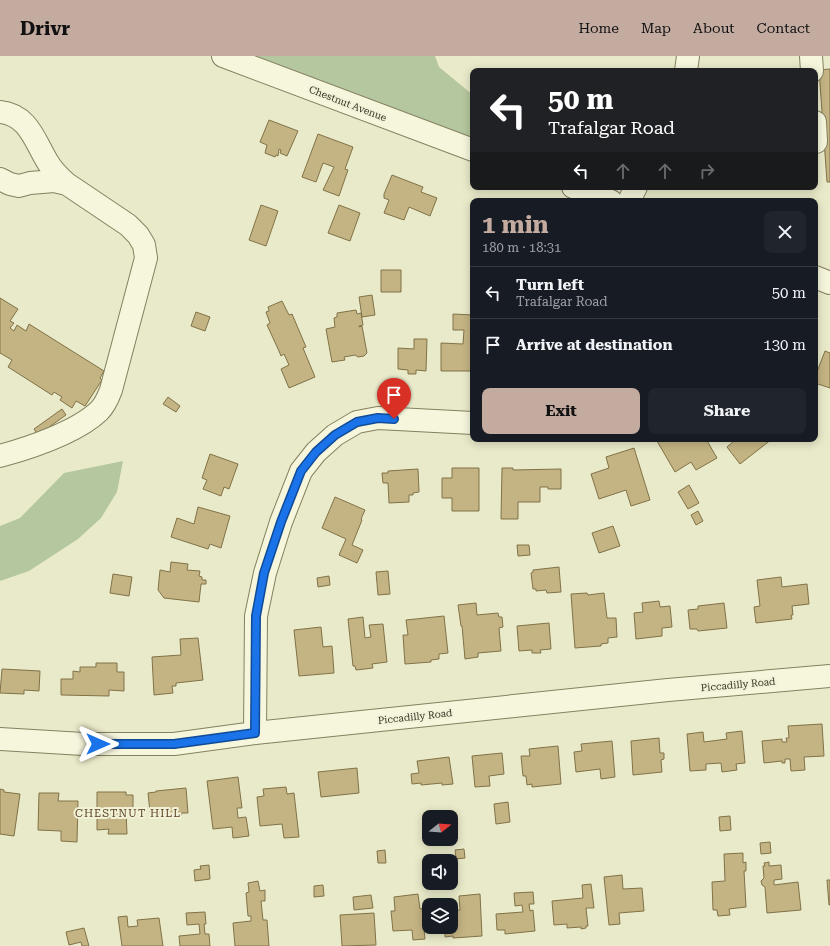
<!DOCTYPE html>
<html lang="en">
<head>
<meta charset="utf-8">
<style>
	body { margin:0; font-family:"Roboto Serif",serif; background:#20242c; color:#f1f3f6; height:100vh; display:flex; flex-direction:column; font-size:15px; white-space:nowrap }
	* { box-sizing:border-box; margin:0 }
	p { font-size:13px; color:#9ea1a6 }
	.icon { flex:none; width:22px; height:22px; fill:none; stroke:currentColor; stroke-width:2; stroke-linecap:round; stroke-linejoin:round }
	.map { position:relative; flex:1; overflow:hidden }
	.details { position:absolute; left:470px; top:142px; width:348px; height:244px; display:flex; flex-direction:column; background:#171b24; border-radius:8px; box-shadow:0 2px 10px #0003 }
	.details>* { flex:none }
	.guide { position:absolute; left:470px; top:12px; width:348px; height:122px; border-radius:8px; box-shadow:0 2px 10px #0003; background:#202124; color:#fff; overflow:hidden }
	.needle { width:26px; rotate:73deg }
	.tools { position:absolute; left:422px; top:754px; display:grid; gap:8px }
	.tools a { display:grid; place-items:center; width:36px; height:36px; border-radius:8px; background:#171b24; box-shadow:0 2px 10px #0003; font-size:20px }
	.pin { position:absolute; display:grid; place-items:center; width:34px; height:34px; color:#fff; margin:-41px -17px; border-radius:50% 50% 50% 0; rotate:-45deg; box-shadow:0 0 4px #0007 }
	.pin .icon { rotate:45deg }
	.me { position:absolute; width:44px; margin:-22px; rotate:90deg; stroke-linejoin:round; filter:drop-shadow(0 0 3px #0008) }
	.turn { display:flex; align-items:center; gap:14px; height:84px; padding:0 12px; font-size:18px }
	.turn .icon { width:52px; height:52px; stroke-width:2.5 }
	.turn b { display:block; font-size:28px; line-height:34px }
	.lanes { display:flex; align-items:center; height:38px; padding:0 12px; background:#0003; justify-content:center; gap:20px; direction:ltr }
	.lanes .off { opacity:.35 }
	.round { display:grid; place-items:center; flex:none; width:42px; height:42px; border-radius:8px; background:#20242c }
	.summary { display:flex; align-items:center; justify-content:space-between; height:68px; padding:0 12px }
	h1 { font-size:24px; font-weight:700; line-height:30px; color:#c4aba0 }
	.action { display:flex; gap:8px; margin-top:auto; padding:8px 12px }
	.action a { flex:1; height:46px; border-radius:8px; background:#c4aba0; color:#111; font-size:16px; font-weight:700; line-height:46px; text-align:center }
	.action a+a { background:#20242c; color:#f1f3f6 }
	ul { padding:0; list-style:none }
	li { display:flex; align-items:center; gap:12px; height:52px; padding:0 12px; border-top:1px solid #363941 }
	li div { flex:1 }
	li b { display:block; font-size:15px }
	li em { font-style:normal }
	header { display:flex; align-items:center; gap:24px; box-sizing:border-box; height:56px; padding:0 20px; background:#c4aba0; color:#111 }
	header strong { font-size:19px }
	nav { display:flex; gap:22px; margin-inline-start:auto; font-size:14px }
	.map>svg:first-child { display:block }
	.green { fill:#b5c79e }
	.building { fill:#c4b483; stroke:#817248 }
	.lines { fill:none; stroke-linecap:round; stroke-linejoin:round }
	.minor-casing { stroke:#858060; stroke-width:24 }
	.minor { stroke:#f5f6dc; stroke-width:22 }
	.route-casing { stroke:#114b97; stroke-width:10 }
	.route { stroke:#1a73e8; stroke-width:7 }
	.labels { text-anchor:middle; stroke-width:4; stroke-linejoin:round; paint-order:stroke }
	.street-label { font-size:10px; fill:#373322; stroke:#f1f2d8 }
	.neighbourhood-label { font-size:11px; letter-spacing:1px; fill:#5f4426; stroke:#f1f2d8 }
</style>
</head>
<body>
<header>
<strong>Drivr</strong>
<nav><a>Home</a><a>Map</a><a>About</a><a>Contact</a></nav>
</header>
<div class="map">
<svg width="830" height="890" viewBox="0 0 830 890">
	<rect width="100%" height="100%" fill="#e9eac9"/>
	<path class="green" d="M248,0H435L439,11L473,39V84Z
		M123,405L117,436L101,462L78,483L29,515L0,525V470L20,462L64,417Z"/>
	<path class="building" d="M830,13V126H827L819,14Z
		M269,64L298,75L287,100L280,97L281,94L279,93L278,100L276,99L275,101L265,97L267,89L260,86Z
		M318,78L353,91L345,113L348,114L339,140L323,134L334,111L323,107L316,126L302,121Z
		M392,119L423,131L421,136L437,142L430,160L409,151L404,164L384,157L389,144L384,142V138Z
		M261,149L278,155L266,190L249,184Z
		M339,149L360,157L350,185L328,177Z
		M381,214H401V236H381Z
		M372,239L375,259L362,261L359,241Z
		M0,242L18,253L10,265L14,267L10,272L14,275L17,269L26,275L29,268L104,315L100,322L102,324L85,350L76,345L72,352L60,344L62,341L54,336L52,339L8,311L12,304L0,297Z
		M282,245L289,259L292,258L306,291L303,292L315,321L289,332L281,313L289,309L284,298L281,300L279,295L267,269L270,267L266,256L269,255L268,251Z
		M356,254L357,258L361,257L363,269L359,270V271L362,270L367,297L364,300L358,301L355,299L344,301L345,304L332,306L326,273L335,271L334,262L337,261V257Z
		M196,256L210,261L205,275L191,270Z
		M453,258L473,259V315H441V287L463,288L464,274H453Z
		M414,283H427L426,315L416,314V318H408V314L398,313V292L414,293Z
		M825,295L830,297V332L815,327V321Z
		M168,341L180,350L176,356L163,348Z
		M62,353L66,359L38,379L34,373Z
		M661,383H706L717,402L696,414L691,406L675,416L657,385Z
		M734,383H772L740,408L727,391L735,384Z
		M634,392L650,444L631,450L626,434L599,443L591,418L609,412L606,401Z
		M210,398L238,408L229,433L224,431L221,440L203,433L207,424L202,422Z
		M452,412H479V455H452V442H442V422H452Z
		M502,412H513V414L561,413V433H548V431H540V446H518V463H501Z
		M418,413L419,436L413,437V439H409V446L389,447L388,427H383L382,417H388V415Z
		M689,429L699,447L688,453L678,436Z
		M335,441L365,454L361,463L362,464L352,489L363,494L357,507L339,499L346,483L322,472Z
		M198,451L230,460L221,492L210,488L208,493L171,481L177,462L194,468Z
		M698,455L703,465L696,469L691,459Z
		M613,470L620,490L599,497L592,477Z
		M517,489H529L530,499L518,500Z
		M171,506L188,508L187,514L200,515L199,520L202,521V524H206V528H201L199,546L164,542L158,534L160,514L170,516Z
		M559,511L561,536L547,537L546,534L536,535V533H533L531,517L533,516V514Z
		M388,515L390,538L378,539L376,516Z
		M113,518L132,521L129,540L110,537Z
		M329,520L330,529L318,531L317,522Z
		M781,521L782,531L807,528L809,548L792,550L793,559H791L792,563L756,567L754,551L760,550L757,524Z
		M587,537L588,539L604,537L607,562H616L617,581L608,582V587L601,588V590L575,592L571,538Z
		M659,545L660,551L670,550L672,571L662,572V580L636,583L634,557L643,556L642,547Z
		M476,547L477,559L498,557L499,561H502L503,571L499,572L501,595L478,597V601L465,603L462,570H461L458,549Z
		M724,547L727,572L698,575L697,573H690L688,554L698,553V550Z
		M444,560L448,597L439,598V603L431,604V606L405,608L403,579H408L406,564Z
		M363,561L365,582L371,581L369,569L383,568L387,606L372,608L373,612L356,614L355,610H353L348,563Z
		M549,567L551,593L540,594L541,597H532V594L519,595L517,570Z
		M321,571L323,591L332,590L334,617L299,620L294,574Z
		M198,582L203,624L176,627V630H172L173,637L154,639L152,601L181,599L180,583Z
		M96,607H117V616H124V635L109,634V640L61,639V623H73V615L80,616V611H96Z
		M2,613L40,615L39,635L24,634V638L0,637Z
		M822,668L824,700L804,701L805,714L791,715L790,703H785V707H782V705L764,707L762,685L782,683V686H787L786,682H789L788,670Z
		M742,675L745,707L736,708L737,714L722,716L721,707L706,708V714L690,715L687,678L703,676L704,686L727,683L726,677Z
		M659,682L660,697H664V703L661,704L662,716L633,719L631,685Z
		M612,685L615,721L601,723L600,713L576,716L574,696L582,695L581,688Z
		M558,690L561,728L532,731V728L527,729L526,720H523L521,700H530L529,693Z
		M502,697L504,718L489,720L490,730L475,731L472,700Z
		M449,701L453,728L442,729V727L421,729V727L412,728L411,718L419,717L417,705Z
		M357,712L359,737L321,741L318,716Z
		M238,721L242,752H237L238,762L246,761L249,780L233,782L232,771L213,773L207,725Z
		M286,731L287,738L294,737L299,781L284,782L282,768L260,770L257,741L264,740L263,733Z
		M186,732L188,757H182L181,760L171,761L169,757L158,758V755L150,756L148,737L156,736V735Z
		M0,733L4,734V736L20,738L14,780L0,778Z
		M97,736H126V739H133V755H126L127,778H108L109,773L97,774Z
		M39,737H59L58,745H78L77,786L61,785V775L38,774Z
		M508,746L510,766L496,768L494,748Z
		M730,760L731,774L720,775L719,761Z
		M770,786L771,797L761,798L760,787Z
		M464,793L465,802L456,803L455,794Z
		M385,794L386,807H378L377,795Z
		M743,797V807L746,806V815H744L746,851L729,853L730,859L718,860L717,854H713L712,826L725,825L724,798Z
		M769,806V810L781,809L782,823L774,824V829L798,826L801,854L767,857L765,831L762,829L761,825L764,822L763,810H765L764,807Z
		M209,809L210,823L195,825L194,814L201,813L200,810Z
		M622,819L623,833L642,832L644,855L619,857L620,868L609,869L604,821Z
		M827,824H830V849H829Z
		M258,825L260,835L265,834V845H261L263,864H267L269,890H235L233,867L251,865V860H248L246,837L249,836L248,827Z
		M591,828L594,852H586L588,870H586V872L581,873V871L567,872V868L554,869L552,845L583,842L582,829Z
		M323,829L324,840L314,841V830Z
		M533,836L534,848H529L530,855L533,854L535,875L505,878V874H497L496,858L523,856L522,849L515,850L514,837Z
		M418,838L420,853L422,852L425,883L413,884L412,874L393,875L391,855H395L394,841Z
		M480,838L482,880L453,882V880L445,881V871H451V862H454V854H460L459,840Z
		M371,839L373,852L354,854L353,841Z
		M205,856L206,868H204L205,878H209L210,890H180L179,880L200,878L199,868L187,869L186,857Z
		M374,857L376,889L342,890L340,859Z
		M127,860L128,871L138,870L137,864L159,862L163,890H122L118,861Z
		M84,872L89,890H82L81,886L69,889L66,876Z"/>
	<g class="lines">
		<g class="minor-casing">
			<path id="minor" d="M223,0L473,94
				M811,0L812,15
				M686,15L688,0
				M0,56C28,59 34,83 47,105C52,114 59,121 67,128
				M815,66L816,86
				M0,123L10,128L19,130L30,127L54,125L67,128L128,169L138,179L144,189L146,202L111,334C108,342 105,349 99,355C77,376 29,392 0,400
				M573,131L611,145
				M629,145L636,131
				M815,221L830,227
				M255,677L256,560L265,517L281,466L301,415L316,396L335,379L357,366L378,362L473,367
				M0,683L83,688H174L255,677L668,634L830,620"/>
		</g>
		<use href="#minor" class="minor"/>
	</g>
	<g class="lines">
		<g class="route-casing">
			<path id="route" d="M98,688H174L255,677L256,560L264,517L281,466L301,415L316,396L335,379L357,366L378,362L394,363"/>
		</g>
		<use href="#route" class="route"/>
	</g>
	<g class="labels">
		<g class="street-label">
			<text transform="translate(348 47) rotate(21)" y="4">Chestnut Avenue</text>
			<text transform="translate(738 628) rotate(-5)" y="4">Piccadilly Road</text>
			<text transform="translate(415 660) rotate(-6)" y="4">Piccadilly Road</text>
		</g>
		<g class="neighbourhood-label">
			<text x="128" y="761">CHESTNUT HILL</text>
		</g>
	</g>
</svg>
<div class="tools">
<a><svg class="needle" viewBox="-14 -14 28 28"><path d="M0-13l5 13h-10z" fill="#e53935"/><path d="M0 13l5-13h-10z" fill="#9ea1a6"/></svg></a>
<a><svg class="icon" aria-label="sound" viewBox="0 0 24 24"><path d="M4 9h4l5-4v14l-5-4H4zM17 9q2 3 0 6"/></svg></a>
<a><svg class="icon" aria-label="layers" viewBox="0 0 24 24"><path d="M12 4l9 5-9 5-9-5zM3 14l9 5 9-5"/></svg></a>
</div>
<div class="pin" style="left:394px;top:363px;background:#d93025"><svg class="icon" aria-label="arrive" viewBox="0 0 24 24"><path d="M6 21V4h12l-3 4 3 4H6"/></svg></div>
<svg class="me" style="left:98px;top:688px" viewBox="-20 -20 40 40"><path d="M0-17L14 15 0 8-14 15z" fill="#1a73e8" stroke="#fff" stroke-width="4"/></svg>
<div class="guide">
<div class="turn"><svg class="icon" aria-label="left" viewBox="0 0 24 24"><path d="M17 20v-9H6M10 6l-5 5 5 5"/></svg><div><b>50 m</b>Trafalgar Road</div></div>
<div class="lanes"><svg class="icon" aria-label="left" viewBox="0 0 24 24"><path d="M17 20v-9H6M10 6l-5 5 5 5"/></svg><svg class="icon off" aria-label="ahead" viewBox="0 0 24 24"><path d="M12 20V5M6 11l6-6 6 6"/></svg><svg class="icon off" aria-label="ahead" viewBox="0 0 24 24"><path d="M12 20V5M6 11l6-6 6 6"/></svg><svg class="icon off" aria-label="right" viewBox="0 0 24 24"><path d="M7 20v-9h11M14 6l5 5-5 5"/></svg></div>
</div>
<section class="details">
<div class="summary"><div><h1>1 min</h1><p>180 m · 18:31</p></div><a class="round"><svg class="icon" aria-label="close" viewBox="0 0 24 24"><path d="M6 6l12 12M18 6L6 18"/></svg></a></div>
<ul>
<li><svg class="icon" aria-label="left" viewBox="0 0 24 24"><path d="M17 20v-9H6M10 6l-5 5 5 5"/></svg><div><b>Turn left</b><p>Trafalgar Road</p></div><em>50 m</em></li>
<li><svg class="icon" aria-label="arrive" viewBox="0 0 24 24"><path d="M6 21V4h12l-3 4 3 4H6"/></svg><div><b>Arrive at destination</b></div><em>130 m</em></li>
</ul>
<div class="action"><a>Exit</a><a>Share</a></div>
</section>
</div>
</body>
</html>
